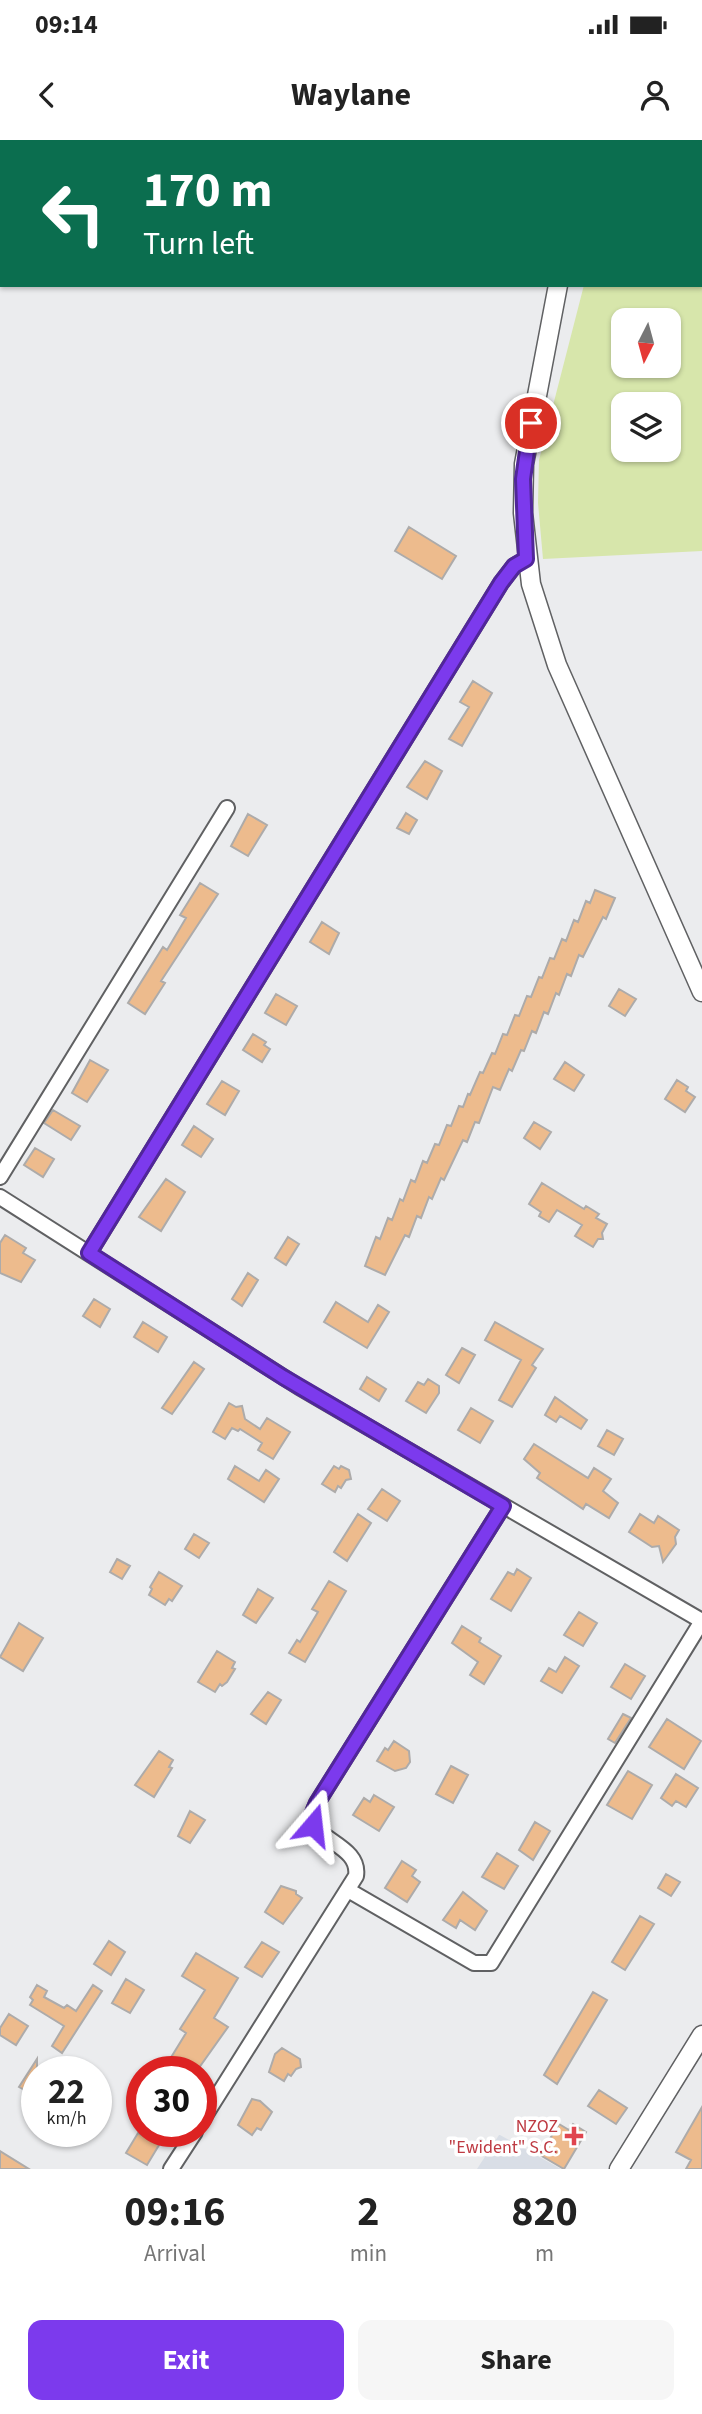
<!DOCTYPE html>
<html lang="en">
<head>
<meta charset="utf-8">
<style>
	body { margin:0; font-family:"Source Sans 3",sans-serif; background:#f6f6f6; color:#222; height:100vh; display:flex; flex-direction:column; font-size:26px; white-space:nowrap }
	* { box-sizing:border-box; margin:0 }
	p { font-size:23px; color:#767676 }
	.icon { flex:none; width:38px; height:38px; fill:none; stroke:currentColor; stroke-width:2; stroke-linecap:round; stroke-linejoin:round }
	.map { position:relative; height:2029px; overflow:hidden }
	.sheet { display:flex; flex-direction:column; background:#fff; flex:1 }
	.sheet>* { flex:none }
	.banner { position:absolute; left:0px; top:0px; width:704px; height:147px; box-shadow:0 2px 5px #0004; background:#0b6e4f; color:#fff; overflow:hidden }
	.needle { width:46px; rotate:186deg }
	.tools { position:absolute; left:611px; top:168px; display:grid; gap:14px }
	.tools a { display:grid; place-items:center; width:70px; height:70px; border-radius:14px; background:#fff; box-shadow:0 2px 5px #0004; font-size:35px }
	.speed { position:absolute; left:21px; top:1916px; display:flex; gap:14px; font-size:35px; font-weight:700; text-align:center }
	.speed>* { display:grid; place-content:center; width:91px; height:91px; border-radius:50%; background:#fff; box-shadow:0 2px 5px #0004; line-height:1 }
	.speed small { font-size:18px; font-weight:400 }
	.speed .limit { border:10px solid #d22; background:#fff; color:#111 }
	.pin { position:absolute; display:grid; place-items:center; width:60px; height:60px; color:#fff; margin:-30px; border:4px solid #fff; border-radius:50%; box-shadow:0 2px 7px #0007 }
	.me { position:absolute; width:77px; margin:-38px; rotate:17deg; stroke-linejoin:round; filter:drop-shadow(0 0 5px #0008) }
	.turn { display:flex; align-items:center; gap:24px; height:147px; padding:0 28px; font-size:32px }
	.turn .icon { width:91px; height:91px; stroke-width:2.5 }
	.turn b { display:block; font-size:49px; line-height:60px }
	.eta { display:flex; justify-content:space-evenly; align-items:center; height:119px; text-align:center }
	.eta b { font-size:42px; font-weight:700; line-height:49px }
	.action { display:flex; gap:14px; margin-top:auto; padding:14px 28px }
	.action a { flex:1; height:80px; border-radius:14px; background:#7c3aed; color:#fff; font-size:28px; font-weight:700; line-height:80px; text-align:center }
	.action a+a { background:#f6f6f6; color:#222 }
	.status { display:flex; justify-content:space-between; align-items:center; height:49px; padding:0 35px; background:#fff; direction:ltr }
	.status svg { height:19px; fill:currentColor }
	header { display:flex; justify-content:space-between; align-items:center; height:91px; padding:0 28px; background:#fff; font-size:32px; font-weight:700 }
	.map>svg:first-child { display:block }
	.built { fill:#d9dee6 }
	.green { fill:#d7e6ab; fill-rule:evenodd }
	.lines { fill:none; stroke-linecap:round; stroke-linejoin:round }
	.river { stroke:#99d6fd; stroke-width:26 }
	.building { fill:#edbb8d; stroke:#adabaa; stroke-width:2 }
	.minor-casing { stroke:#606163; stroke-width:18 }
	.tertiary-casing { stroke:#606163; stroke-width:21 }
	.minor { stroke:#fff; stroke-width:14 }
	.tertiary { stroke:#fff; stroke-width:18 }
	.route-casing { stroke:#51269a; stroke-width:18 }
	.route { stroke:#7c3aed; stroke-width:12 }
	.health-dot { fill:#e0444e; stroke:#fff; stroke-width:2.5 }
	.labels { text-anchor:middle; stroke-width:7; stroke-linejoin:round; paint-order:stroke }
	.health-label { font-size:18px; fill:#be3a42; stroke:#fff; text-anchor:end }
</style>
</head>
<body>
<div class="status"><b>09:14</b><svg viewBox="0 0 49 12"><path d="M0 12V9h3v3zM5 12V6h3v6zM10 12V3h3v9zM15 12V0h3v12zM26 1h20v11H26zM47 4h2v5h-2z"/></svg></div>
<header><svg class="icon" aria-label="back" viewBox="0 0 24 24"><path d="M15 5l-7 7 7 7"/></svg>Waylane<svg class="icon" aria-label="person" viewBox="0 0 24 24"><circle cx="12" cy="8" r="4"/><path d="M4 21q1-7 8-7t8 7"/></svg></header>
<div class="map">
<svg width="702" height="2029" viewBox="0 0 702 2029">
	<rect width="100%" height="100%" fill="#ebecee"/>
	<path class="built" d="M499,1995H500L561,2029H477Z"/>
	<path class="green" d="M702,43V411L543,419L538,363L539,320L584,145H702ZM623,180H668V226H623ZM623,264H668V310H623Z"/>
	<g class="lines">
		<path class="river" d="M493,0L497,2"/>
	</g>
	<path class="building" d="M409,387L456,416L442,439L395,411Z
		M473,541L492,553L462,606L449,599L469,567L460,562Z
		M425,621L442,631L427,659L407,647Z
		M406,673L417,680L409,694L397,688Z
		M248,674L267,685L248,716L231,706Z
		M200,743L218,754L161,841L165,843L145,874L128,863L163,807L167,810L186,778L180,775Z
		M595,750L615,758L606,779L603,777L583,817L579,815L571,836L567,834L559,855L556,853L548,874L544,872L536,893L532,891L524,911L521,910L512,931L509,929L500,950L493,947L479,983L475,982L467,1002L463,1000L444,1040L441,1038L432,1059L429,1057L421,1078L417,1076L409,1097L405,1095L385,1135L365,1126L376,1097L380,1099L388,1078L392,1080L400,1059L403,1061L411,1040L415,1042L423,1021L427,1023L435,1004L439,1005L447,985L451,986L459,966L463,967L468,954L470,955L480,932L483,933L492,913L495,914L503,894L507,895L515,875L519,876L527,856L531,857L539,837L542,838L550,818L554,819L562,799L566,801L574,780L578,782L586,761L590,763Z
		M322,782L339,793L329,814L310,802Z
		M619,849L636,859L625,876L609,866Z
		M276,854L297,866L286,885L265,873Z
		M253,894L266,902L264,905L270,909L262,922L243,910Z
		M90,920L108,930L87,962L72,953Z
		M565,922L584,935L574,951L554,939Z
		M677,940L688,947L686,951L695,957L685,972L665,959Z
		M222,941L239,951L225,975L207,964Z
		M53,970L80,986L71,1000L44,983Z
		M534,982L551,992L540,1009L524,998Z
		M194,986L213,999L201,1017L182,1005Z
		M35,1008L54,1019L43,1037L24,1025Z
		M166,1039L185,1052L161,1091L139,1077Z
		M542,1043L584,1069L586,1066L599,1074L596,1078L607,1084L602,1093L603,1099H598L593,1107L575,1096L582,1085L557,1070L549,1082L539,1076L541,1072L529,1064Z
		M5,1095L26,1108L23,1113L35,1120L21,1142L0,1133V1103Z
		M288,1097L299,1104L286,1125L275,1118Z
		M248,1133L258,1140L242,1166L232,1159Z
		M94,1159L110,1169L100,1187L83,1176Z
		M336,1162L368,1182L378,1165L389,1172L367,1208L324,1182Z
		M143,1182L167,1197L158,1212L134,1197Z
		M495,1182L543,1209L532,1225L536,1228L512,1267L499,1260L521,1220L485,1200Z
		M462,1208L475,1215L459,1243L446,1235Z
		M194,1222L204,1229L172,1274L162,1268Z
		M367,1237L386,1249L379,1261L360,1249Z
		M428,1239L439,1246V1253L426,1273L406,1261L418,1242L424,1245Z
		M555,1257L587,1280L581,1289L560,1276L556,1282L545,1275Z
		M229,1263L236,1267L242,1266L245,1279L260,1289L267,1278L290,1292L273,1319L258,1310L262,1303L240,1289L238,1291L232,1288L225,1299L213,1292Z
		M471,1268L493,1281L480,1303L458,1290Z
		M607,1290L623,1299L614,1315L598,1306Z
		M534,1304L588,1338L594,1328L611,1339L603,1351L618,1363L609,1378L586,1364L583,1369L537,1338L540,1333L524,1319Z
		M235,1326L259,1341L266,1330L279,1339L264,1362L228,1339Z
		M334,1326L339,1329L341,1326L349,1330L351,1339L346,1340L341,1348L338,1346L335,1352L322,1344Z
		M382,1349L400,1361L387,1381L368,1369Z
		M358,1374L371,1383L347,1421L334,1412Z
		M640,1374L654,1383L658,1376L679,1390L675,1397L676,1404L663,1422L659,1406L652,1407L629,1392Z
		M194,1394L209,1403L199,1418L185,1409Z
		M117,1419L130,1426L122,1439L110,1432Z
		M517,1429L531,1438L511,1471L491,1459L508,1432L514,1435Z
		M159,1432L182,1446L172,1461L169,1459L165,1465L149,1455L152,1449L150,1447Z
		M329,1441L346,1451L305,1522L289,1513L297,1500L300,1502L318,1472L312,1469Z
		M258,1449L273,1458L256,1483L243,1475Z
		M579,1472L597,1483L583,1506L564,1495Z
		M19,1483L43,1498L23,1531L0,1517Z
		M462,1486L481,1498L479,1502L501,1516L484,1544L470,1535L478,1522L452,1503Z
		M217,1511L235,1522L232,1528L235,1529L227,1542L222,1546L220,1544L215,1552L198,1542Z
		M565,1517L579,1526L562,1553L541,1541L549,1528L556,1532Z
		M625,1524L645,1536L631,1559L611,1547Z
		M268,1552L281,1560L266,1584L251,1574Z
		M623,1574L631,1578L615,1603L608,1599Z
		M667,1579L701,1601L684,1629L649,1607Z
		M394,1601L409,1611L410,1622L406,1628L395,1631L377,1621L385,1608L388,1610Z
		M159,1611L173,1620L169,1627L172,1628L154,1657L135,1645Z
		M451,1626L468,1635L453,1663L436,1654Z
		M628,1631L652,1645L632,1679L607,1665Z
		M676,1634L698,1648L686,1667L676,1661L672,1666L661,1658Z
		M374,1655L394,1667L379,1691L353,1675L364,1658L370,1662Z
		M190,1671L205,1680L190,1703L178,1696Z
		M535,1682L550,1691L533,1720L519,1710Z
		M497,1713L518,1726L504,1749L482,1737Z
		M402,1721L416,1730L412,1736L420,1742L407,1762L385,1748Z
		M666,1734L680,1742L671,1756L658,1748Z
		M281,1746L296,1751V1754L302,1758L283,1784L265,1772Z
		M463,1752L487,1771L475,1790L460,1780L456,1788L443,1780Z
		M640,1776L654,1784L625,1830L612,1822Z
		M109,1801L125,1812L111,1835L94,1824Z
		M262,1802L279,1812L262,1837L245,1827Z
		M196,1813L238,1838L214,1878L228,1887L196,1932H180L167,1924L186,1893L180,1889L205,1850L182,1836Z
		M126,1839L144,1850L130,1873L112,1863Z
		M37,1845L47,1851L44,1857L64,1868L67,1865L76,1871L93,1845L102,1851L62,1913L52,1906L64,1886L30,1865L33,1860L30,1857Z
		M593,1852L607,1860L557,1944L544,1935Z
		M9,1874L28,1886L16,1905L0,1895V1888Z
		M282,1908L300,1919L301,1927L296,1929L291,1936L288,1934L284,1941L269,1932L275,1914Z
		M37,1919V1957L19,1947Z
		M599,1950L627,1968L616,1984L588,1966Z
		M252,1959L260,1961L272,1972L261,1990L257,1988L252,1995L238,1985Z
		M702,1967V2029H686L691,2020L676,2012Z
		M559,1984L569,1990L573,1984L586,1992L564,2029L540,2015Z
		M138,1993L159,2005L147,2025L126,2013Z
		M0,2011L29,2029H0Z"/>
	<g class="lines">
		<g class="minor-casing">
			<path id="minor" d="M0,1037L227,668
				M0,1057L299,1247L702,1481
				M89,1113L501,443L514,426L526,419
				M348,1750L474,1823H491L702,1481
				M201,1982L356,1736C360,1710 327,1703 313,1685L312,1675L317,1663L503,1366
				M171,2029L195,1992"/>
		</g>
		<g class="tertiary-casing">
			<path id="tertiary" d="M586,2V0
				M558,145L524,324L523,373L531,444L557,525L702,852
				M619,2029L702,1895"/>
		</g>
		<use href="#minor" class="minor"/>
		<use href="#tertiary" class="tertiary"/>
	</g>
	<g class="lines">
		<g class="route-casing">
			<path id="route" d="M313,1685L312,1675L317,1663L503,1366L283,1237L89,1113L501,443L514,426L526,419L523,339L531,283"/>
		</g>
		<use href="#route" class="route"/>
	</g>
	<path class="health-dot" d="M570.5 1985.5h7v7h7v7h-7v7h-7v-7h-7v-7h7z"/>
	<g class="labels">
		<g class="health-label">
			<text x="558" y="1992">NZOZ<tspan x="558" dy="21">"Ewident" S.C.</tspan></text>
		</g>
	</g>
</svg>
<div class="tools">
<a><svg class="needle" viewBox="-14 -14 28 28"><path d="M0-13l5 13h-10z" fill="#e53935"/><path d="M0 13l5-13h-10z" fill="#767676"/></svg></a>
<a><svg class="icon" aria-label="layers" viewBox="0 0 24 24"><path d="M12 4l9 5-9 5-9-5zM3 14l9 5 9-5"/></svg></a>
</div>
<div class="speed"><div>22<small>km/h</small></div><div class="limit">30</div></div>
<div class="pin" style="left:531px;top:283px;background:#d93025"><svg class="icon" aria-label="arrive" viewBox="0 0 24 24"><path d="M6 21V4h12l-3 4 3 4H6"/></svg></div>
<svg class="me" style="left:313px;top:1685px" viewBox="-20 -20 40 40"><path d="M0-17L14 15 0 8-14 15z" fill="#7c3aed" stroke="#fff" stroke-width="4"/></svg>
<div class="banner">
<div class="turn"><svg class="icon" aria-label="left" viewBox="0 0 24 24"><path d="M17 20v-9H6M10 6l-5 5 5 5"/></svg><div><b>170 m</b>Turn left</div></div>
</div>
</div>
<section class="sheet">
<div class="eta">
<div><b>09:16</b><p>Arrival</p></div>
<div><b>2</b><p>min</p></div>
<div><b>820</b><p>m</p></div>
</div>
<div class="action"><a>Exit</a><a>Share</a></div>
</section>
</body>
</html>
